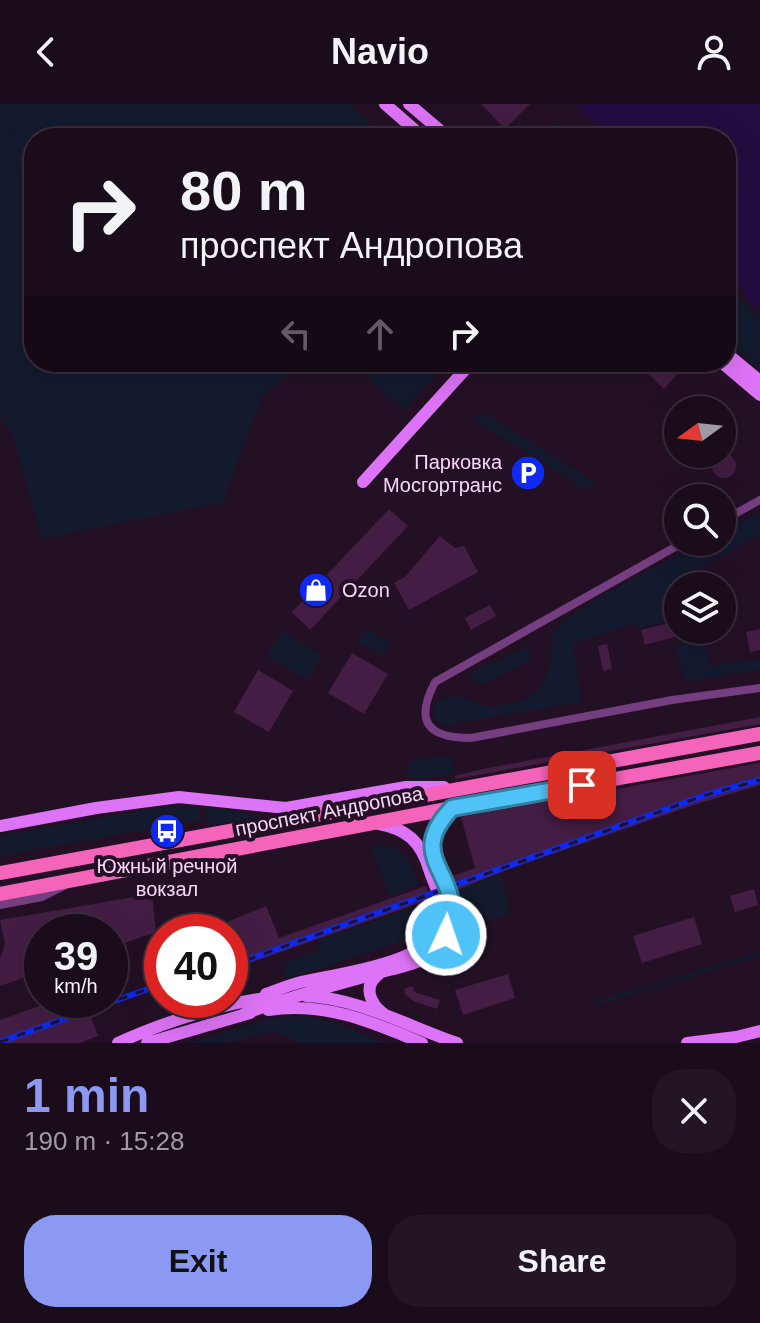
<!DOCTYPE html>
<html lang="en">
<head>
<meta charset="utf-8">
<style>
	body { margin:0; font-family:Arial,sans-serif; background:#241525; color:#f1f3f6; height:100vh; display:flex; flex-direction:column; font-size:30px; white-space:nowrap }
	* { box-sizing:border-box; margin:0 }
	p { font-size:26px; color:#a09ba3 }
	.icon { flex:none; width:44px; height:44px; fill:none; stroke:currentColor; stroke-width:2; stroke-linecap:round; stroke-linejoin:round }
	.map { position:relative; height:939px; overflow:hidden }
	.sheet { display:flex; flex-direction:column; background:#1b0c1c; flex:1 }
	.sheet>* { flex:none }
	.banner { position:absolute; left:24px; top:24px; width:712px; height:244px; border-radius:32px; box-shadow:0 8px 32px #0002,0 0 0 2px #392c3b; background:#1b0c1c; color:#f1f3f6; overflow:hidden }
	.needle { width:52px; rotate:255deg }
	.controls { position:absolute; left:664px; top:292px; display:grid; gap:16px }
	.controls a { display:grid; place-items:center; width:72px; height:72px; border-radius:50%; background:#1b0c1c; box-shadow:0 8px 32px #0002,0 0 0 2px #392c3b; font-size:40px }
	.speed { position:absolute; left:24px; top:810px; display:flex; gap:16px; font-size:40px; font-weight:700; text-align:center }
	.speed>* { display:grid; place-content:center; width:104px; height:104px; border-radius:50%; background:#1b0c1c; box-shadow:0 8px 32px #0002,0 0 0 2px #392c3b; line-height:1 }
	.speed small { font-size:20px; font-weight:400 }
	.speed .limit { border:12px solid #d22; background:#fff; color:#111 }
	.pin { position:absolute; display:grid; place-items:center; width:68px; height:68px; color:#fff; margin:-34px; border-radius:16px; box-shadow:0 4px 12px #0006 }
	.me { position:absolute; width:88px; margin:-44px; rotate:3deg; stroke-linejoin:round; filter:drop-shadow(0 0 6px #0008) }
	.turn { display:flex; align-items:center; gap:28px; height:168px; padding:0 24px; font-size:36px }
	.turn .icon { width:104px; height:104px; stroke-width:2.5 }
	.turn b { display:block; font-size:56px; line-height:68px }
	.lanes { display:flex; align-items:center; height:76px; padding:0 24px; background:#0003; justify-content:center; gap:40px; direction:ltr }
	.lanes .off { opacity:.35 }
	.round { display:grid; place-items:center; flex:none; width:84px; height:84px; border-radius:32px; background:#241525 }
	.headline { display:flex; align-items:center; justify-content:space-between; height:136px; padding:0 24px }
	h1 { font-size:48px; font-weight:600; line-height:60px; color:#8b99f3 }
	.action { display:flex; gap:16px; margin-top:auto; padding:16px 24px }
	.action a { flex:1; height:92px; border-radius:32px; background:#8b99f3; color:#111; font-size:32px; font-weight:600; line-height:92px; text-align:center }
	.action a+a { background:#241525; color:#f1f3f6 }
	header { display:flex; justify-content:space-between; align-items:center; height:104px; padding:0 24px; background:#1b0c1c; font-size:36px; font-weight:600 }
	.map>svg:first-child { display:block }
	.green { fill:#141a2e }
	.water { fill:#230d40 }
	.building { fill:#441d44 }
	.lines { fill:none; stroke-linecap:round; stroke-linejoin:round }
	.street { stroke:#743e81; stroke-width:8 }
	.secondary { stroke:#dd73f6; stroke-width:12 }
	.primary { stroke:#f564bb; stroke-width:14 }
	.rail-casing { stroke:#0f2af0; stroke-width:6 }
	.rail { stroke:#241025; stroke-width:3; stroke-dasharray:9; stroke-linecap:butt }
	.route-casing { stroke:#337fa1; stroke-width:20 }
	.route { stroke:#4fc3f7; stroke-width:14 }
	.labels { text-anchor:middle; stroke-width:8; stroke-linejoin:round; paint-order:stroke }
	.poi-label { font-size:20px; fill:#f8d6fc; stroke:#241025; text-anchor:end }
	.street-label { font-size:20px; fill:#f8d6fc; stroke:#241025 }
</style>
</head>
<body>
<header><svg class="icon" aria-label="back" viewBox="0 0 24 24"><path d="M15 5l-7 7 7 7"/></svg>Navio<svg class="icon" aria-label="person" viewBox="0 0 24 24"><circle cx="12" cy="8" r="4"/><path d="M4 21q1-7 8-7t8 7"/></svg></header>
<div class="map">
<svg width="760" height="939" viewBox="0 0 760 939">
	<rect width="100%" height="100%" fill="#241025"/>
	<path class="green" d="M0,0H349L387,34H34V258H305L262,292L223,398L42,435L12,330L0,312Z
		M558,17L572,32L579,26L586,34H541Z
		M726,178L760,214V267L726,235Z
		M356,258H448L404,306L393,294L389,297Z
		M484,309L595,378L586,385L473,316Z
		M760,408V431L683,474L686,482H678V515L642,524L632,521L573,539L581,598L442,621C433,614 431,607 437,597L456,592L482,602L496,603L525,596L544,578L549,565L553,528L567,514L606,489L703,438H722V428Z
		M366,525L391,539L384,552L358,538Z
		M682,526H700L712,562L760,555V565L686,578C680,563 671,545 684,532Z
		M281,527L322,551L308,576L267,552Z
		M526,544L530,545V557L482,581L475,578L472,573L473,567Z
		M451,651L454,668L418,676L408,672V662L415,656Z
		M169,702L199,703L200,716L0,752V732Z
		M205,703L262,712L264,714L211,721L207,720Z
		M385,741C407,744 412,763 418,781L389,792L372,743Z
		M501,771L510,810L487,817L472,809L453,784Z
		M423,800L426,819L412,834L286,875L282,860L319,846L317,837Z
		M760,848V852L595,902L594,898Z
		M302,912L332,918L386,939H300L273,927L222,939H188L269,915Z"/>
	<path class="water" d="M575,0H760V205L753,202L726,168V34H607Z"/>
	<path class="building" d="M481,0H530L505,25Z
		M652,258H666L678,269L664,285L644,266Z
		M712 362a12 12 0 1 1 24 0a12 12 0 1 1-24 0Z
		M389,405L408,422L310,526L292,508Z
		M440,432L455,444L464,442L478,468L409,506L394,479L405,473Z
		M490,501L496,512L471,526L465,514Z
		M678,517V532L645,541L641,526Z
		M760,525V546L750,548L746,528Z
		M607,540L612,565L603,567L598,542Z
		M352,549L388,570L364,610L328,589Z
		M258,566L293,587L269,628L234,608Z
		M760,613V620L456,675L455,672L483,665Z
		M760,659V681L694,701L509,765L457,786L452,772L475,764L461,713Z
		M426,782L431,795L230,866V852L238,849L227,818L266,802L279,834Z
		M754,785L758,801L735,808L730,792Z
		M152,790L156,828L110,844V828H42V867L0,882V854L5,840L0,816Z
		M694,813L702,840L642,859L633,832Z
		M508,870L515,894L463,911L455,886Z
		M413,882L414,888L440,896L437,905L413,897L405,890L404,885Z
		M56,896H85L98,932L79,939H0V916Z"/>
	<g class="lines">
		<path class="street" d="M722,417L760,396
			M684,438L435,578C414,618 428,634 471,634L672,596L760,584
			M0,801L42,793L64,782"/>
		<path class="secondary" d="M385,0L424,34
			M409,0L449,34
			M726,249L760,277
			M721,258L760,291
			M363,378L472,258
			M0,722L96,704L179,693L286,704L406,683H444
			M379,870C363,881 369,899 384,910
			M266,890C277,886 289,881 301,878C335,870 433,859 442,819C446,802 434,781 429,765C421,738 407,725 379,720
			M306,892C359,894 407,922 457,939
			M268,906C324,897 372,918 422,939
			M244,910C288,893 329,883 374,870C391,865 412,862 427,853C439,845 451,826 452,812C453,765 408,750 452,704
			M118,939C161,919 229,897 275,893
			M147,939L250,909
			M687,939L736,933L760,927"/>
		<path class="primary" d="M0,769L760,630
			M0,790L452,704L760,649"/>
		<g class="rail-casing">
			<path id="rail" d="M230,862L706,691L760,676
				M0,938L162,880"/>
		</g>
		<use href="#rail" class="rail"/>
	</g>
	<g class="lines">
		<g class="route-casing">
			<path id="route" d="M446,831C448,825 451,818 452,812C454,765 407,751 452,704L582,681"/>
		</g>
		<use href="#route" class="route"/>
	</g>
	<defs>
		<g id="parking-disc" transform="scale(1.8)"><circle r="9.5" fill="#0f2af0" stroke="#241025"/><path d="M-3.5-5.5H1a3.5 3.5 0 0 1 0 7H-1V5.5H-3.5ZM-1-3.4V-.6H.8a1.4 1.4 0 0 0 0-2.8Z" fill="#fff"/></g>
		<g id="shop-disc" transform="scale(1.8)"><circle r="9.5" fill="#0f2af0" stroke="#241025"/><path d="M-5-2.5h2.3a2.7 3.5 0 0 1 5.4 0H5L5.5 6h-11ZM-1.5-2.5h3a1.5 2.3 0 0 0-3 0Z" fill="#fff"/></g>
		<g id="bus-disc" transform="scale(1.8)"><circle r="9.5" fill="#0f2af0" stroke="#241025"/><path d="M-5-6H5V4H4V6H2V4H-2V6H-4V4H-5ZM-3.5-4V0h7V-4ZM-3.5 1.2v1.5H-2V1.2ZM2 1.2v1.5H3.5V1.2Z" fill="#fff"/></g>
	</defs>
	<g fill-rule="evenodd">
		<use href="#parking-disc" x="528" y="369"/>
		<use href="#shop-disc" x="316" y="486"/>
		<use href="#bus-disc" x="167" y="727"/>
	</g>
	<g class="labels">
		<g class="poi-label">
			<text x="502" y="365">Парковка<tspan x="502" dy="23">Мосгортранс</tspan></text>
			<text x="342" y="493" text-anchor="start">Ozon</text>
			<text x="167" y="769" text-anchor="middle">Южный речной<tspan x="167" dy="23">вокзал</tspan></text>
		</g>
		<g class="street-label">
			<text transform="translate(329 707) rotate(-11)" y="7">проспект Андропова</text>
		</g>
	</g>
</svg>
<div class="controls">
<a><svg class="needle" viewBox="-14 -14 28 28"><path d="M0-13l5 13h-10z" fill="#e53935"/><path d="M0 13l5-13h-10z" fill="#a09ba3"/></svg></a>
<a><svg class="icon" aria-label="search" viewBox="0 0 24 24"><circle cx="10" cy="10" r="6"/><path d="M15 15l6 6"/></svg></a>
<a><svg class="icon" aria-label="layers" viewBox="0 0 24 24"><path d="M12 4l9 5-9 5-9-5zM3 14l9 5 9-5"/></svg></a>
</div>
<div class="speed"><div>39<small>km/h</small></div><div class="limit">40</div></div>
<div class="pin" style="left:582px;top:681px;background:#d93025"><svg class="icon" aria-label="arrive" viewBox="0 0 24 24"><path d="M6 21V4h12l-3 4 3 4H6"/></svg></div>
<svg class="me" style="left:446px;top:831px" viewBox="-20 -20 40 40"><circle r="17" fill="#4fc3f7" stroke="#fff" stroke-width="3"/><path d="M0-11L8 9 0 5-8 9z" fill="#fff"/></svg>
<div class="banner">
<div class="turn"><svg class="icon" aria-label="right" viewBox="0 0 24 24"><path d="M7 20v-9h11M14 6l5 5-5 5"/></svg><div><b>80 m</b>проспект Андропова</div></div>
<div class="lanes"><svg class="icon off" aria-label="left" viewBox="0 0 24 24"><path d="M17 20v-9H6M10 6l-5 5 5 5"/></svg><svg class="icon off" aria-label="ahead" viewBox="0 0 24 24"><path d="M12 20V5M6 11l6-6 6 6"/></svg><svg class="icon" aria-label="right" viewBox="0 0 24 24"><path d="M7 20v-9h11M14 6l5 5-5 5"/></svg></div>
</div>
</div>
<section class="sheet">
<div class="headline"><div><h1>1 min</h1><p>190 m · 15:28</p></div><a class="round"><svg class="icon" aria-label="close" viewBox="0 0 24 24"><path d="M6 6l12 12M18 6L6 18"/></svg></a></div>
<div class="action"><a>Exit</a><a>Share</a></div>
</section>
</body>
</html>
